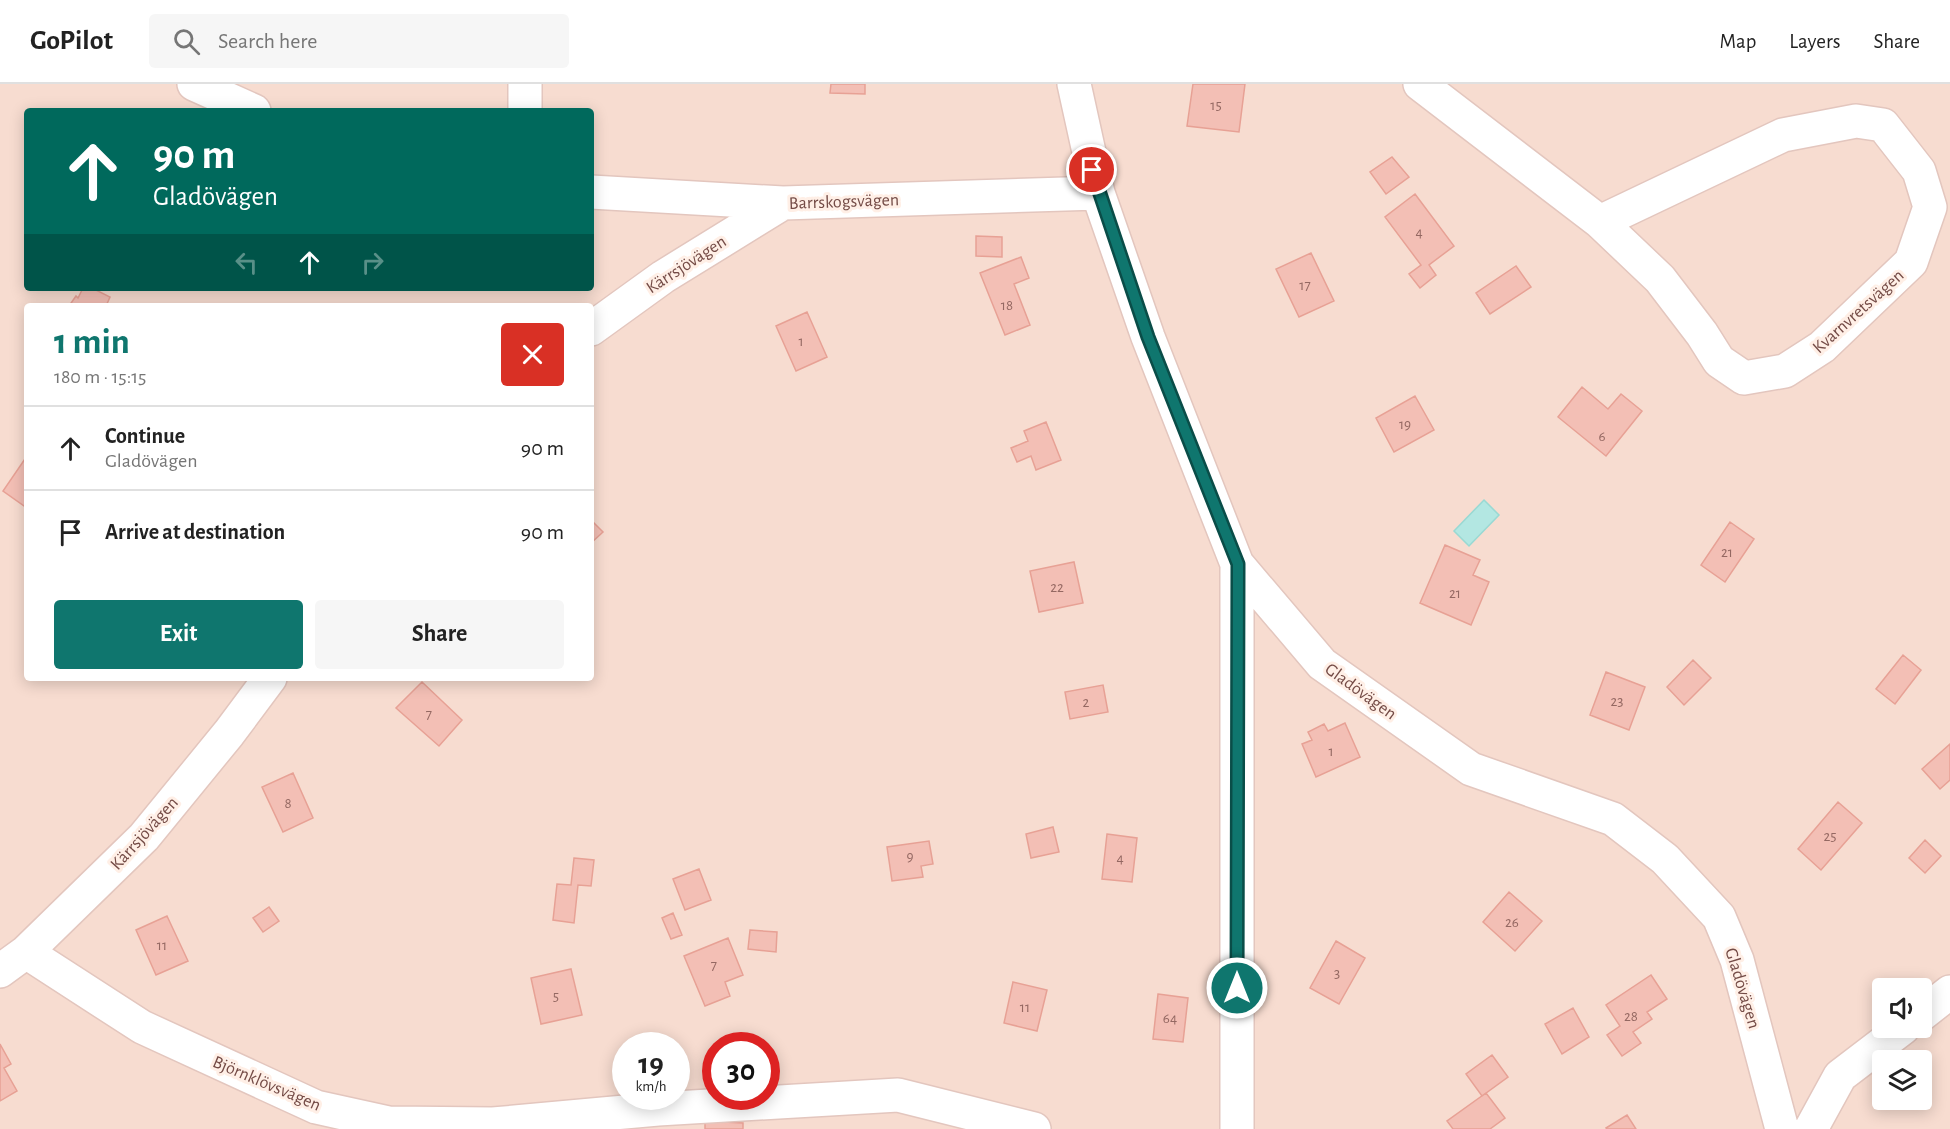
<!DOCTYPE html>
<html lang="en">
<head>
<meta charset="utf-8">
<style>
	body { margin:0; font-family:"Alegreya Sans",sans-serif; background:#f6f6f6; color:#222; height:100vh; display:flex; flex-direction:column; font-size:22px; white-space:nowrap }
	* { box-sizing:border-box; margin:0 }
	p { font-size:20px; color:#767676 }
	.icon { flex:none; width:33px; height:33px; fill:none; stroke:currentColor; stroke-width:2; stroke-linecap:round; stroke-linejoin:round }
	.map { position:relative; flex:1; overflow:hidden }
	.panel { position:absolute; left:24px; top:219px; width:570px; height:378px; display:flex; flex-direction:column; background:#fff; border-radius:6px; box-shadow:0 3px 15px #0003 }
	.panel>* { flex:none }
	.banner { position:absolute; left:24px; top:24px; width:570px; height:183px; border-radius:6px; box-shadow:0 3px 15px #0003; background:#00695c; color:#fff; overflow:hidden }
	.fabs { position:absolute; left:1872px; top:894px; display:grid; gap:12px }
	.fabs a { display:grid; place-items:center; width:60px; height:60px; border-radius:6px; background:#fff; box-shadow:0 3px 15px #0003; font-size:30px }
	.speed { position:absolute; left:612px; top:948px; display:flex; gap:12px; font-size:30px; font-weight:700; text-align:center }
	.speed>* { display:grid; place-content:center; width:78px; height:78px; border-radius:50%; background:#fff; box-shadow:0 3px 15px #0003; line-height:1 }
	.speed small { font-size:15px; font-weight:400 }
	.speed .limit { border:9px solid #d22; background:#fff; color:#111 }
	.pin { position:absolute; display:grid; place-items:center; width:51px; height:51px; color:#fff; margin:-26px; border:3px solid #fff; border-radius:50%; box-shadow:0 2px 6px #0007 }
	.me { position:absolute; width:66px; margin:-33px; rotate:0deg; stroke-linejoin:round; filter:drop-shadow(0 0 4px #0008) }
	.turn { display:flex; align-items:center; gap:21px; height:126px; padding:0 30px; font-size:27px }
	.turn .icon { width:78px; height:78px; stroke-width:2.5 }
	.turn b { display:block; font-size:42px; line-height:51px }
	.lanes { display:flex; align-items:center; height:57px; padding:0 30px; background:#0003; justify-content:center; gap:30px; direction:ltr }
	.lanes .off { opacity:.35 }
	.round { display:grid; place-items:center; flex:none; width:63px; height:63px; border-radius:6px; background:#f6f6f6 }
	.summary { display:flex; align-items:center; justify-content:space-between; height:102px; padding:0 30px }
	h1 { font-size:36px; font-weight:700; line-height:45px; color:#0f766e }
	.primary-button { display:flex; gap:12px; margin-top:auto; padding:12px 30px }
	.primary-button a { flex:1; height:69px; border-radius:6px; background:#0f766e; color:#fff; font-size:24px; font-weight:700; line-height:69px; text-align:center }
	.primary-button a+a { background:#f6f6f6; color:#222 }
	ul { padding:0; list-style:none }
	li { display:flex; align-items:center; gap:18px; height:84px; padding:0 30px; border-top:2px solid #e0e0e0 }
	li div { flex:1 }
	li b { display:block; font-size:22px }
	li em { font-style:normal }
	header { display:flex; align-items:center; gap:36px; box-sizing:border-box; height:84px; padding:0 30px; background:#fff; border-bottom:2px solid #e0e0e0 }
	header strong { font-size:28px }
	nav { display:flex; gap:33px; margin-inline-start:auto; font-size:21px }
	.search { width:420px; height:54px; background:#f6f6f6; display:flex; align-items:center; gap:15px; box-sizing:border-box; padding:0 21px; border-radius:6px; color:#767676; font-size:22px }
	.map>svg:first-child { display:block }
	.residential { fill:#f7dcd0; fill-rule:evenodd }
	.water { fill:#b3e7e2; stroke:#99d9d3; stroke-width:1.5 }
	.building { fill:#f3bfb5; stroke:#e7a195; stroke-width:1.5 }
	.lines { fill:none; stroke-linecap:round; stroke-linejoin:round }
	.minor-casing { stroke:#e3c6be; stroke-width:36 }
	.minor { stroke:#fff; stroke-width:33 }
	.route-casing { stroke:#0a4d48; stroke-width:15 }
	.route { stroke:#0f766e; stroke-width:10 }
	.labels { text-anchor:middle; stroke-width:6; stroke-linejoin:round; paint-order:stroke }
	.number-label { font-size:15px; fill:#946862 }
	.street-label { font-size:18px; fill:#744b46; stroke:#ffefe6 }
</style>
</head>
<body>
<header>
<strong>GoPilot</strong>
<div class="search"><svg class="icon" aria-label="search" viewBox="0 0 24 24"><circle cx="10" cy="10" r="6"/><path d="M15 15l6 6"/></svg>Search here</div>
<nav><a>Map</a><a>Layers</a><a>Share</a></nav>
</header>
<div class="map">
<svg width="1950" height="1045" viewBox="0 0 1950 1045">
	<rect width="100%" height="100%" fill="#fdeadf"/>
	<path class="residential" d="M0,0H1950V1045H0ZM27,27H591V204H27ZM27,222H591V594H27ZM1882,904H1922V944H1882ZM626,962H676V1012H626ZM716,962H766V1012H716ZM1882,976H1922V1016H1882Z"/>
	<path class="water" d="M1484,416L1499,431L1469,462L1454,447Z"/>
	<path class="building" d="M831,0H865V10L830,9Z
		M1193,0H1245L1239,48L1187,42Z
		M1392,73L1409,93L1386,110L1370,88Z
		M1415,110L1454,162L1429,181L1436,191L1420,204L1409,190L1421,181L1385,133Z
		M976,152L1002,153V173L976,172Z
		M1311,169L1334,217L1299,233L1276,185Z
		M1021,173L1029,194L1014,200L1030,241L1005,251L980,189Z
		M1516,182L1531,203L1490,230L1476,209Z
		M83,204H92L110,213L106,222H69L76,212L78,214Z
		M807,228L827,273L796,287L776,242Z
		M1582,303L1608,325L1621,310L1642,327L1606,372L1558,333Z
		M1415,312L1434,346L1394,368L1376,334Z
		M1046,338L1061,376L1036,386L1031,372L1017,378L1011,364L1028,357L1024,347Z
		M27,372V424L3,407Z
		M591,436L603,448L591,459Z
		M1730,438L1754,455L1725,498L1701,481Z
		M1445,461L1480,476L1473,491L1489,498L1471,541L1420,519Z
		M1074,478L1083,519L1039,528L1030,487Z
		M1903,571L1921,586L1895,620L1876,605Z
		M1693,576L1711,594L1684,621L1667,603Z
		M1606,588L1645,603L1629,646L1590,631Z
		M422,598L462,636L439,662L396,624Z
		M1103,601L1108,628L1070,635L1065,608Z
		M1345,639L1360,673L1316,693L1302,660L1312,656L1308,648L1324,640L1328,647Z
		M1950,660V696L1940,705L1922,685Z
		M293,689L313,734L283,748L262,703Z
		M1838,718L1862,739L1821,786L1798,765Z
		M1053,743L1059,768L1031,774L1026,750Z
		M1107,750L1137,754L1132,798L1102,795Z
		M1925,756L1941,772L1925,789L1909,774Z
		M929,757L933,780L921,782L923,793L892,797L887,763Z
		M574,774L594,776L591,802L578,801L574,839L553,836L557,800L571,801Z
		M699,785L711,816L685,826L673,795Z
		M1509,808L1542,837L1515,867L1483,838Z
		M269,823L279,837L263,848L253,834Z
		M673,829L682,851L671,855L662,834Z
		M167,832L188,877L156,891L136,846Z
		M750,846L777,848L776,868L748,865Z
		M728,854L743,891L725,898L730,912L705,922L684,872Z
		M1336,857L1365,874L1339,920L1310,904Z
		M571,885L582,931L541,940L531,894Z
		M1651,891L1667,915L1647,928L1652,935L1633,948L1641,959L1622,972L1607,951L1620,942L1606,921Z
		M1013,898L1047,906L1037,947L1004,939Z
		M1158,910L1188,914L1183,958L1153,955Z
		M1573,924L1589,953L1562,970L1545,940Z
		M0,960L11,980L4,984L17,1007L0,1017Z
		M1492,971L1508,993L1482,1012L1466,990Z
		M1486,1009L1505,1034L1490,1045H1453L1447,1037Z
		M1627,1031L1636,1045H1607L1606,1044Z
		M705,1037L743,1039V1045H705Z"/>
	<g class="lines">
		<g class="minor-casing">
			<path id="minor" d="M194,0L254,27
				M525,0V27
				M1074,0L1098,109L1148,253L1237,480L1322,580L1471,685L1613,735L1665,775L1719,833L1737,876L1782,1045
				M1420,0L1600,138L1660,195L1702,250L1719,277L1744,294L1785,287L1822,263L1911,178L1930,123L1919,87L1883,41L1856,37L1783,51L1600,138
				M591,108L783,119L1098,109
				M591,245L663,193L783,119
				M26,868L142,943L316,1023L389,1039L493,1040L658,1025L898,1011L1034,1045
				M0,887L26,868L144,753L229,649L270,594
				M1922,930L1950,908
				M1237,1045V480
				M1811,1045L1840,992L1903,944"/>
		</g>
		<use href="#minor" class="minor"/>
	</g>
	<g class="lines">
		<g class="route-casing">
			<path id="route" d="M1092,86L1148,253L1238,480L1237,904"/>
		</g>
		<use href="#route" class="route"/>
	</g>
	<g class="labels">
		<g class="number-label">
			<text x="1216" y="26">15</text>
			<text x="1419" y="153">4</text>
			<text x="1305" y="206">17</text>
			<text x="1007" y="226">18</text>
			<text x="801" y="262">1</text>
			<text x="1405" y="345">19</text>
			<text x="1602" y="357">6</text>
			<text x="1727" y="473">21</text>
			<text x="1057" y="508">22</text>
			<text x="1455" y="514">21</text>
			<text x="1617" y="622">23</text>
			<text x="1086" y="623">2</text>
			<text x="429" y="635">7</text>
			<text x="1331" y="672">1</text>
			<text x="288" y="724">8</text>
			<text x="1830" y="757">25</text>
			<text x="910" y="777">9</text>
			<text x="1120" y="779">4</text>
			<text x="1512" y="843">26</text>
			<text x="162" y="866">11</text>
			<text x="714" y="886">7</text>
			<text x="1337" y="894">3</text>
			<text x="556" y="917">5</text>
			<text x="1025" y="928">11</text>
			<text x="1631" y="937">28</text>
			<text x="1170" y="939">64</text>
		</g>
		<g class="street-label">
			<text transform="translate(844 117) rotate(-2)" y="6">Barrskogsvägen</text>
			<text transform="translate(686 180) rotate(-33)" y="6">Kärrsjövägen</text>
			<text transform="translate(1858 227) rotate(-42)" y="6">Kvarnvretsvägen</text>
			<text transform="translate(1361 607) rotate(36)" y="6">Gladövägen</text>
			<text transform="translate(144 749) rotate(-48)" y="6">Kärrsjövägen</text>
			<text transform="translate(1743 904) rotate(73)" y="6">Gladövägen</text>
			<text transform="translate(267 999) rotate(23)" y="6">Björnklövsvägen</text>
		</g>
	</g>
</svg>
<div class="fabs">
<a><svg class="icon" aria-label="sound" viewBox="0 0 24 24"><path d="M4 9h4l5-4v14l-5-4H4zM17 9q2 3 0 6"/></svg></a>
<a><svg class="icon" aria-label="layers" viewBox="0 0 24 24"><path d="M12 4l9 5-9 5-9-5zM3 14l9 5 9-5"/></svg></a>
</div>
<div class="speed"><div>19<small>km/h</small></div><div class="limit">30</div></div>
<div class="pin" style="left:1092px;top:86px;background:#d93025"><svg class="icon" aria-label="arrive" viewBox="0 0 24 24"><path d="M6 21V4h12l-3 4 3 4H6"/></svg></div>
<svg class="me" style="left:1237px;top:904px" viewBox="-20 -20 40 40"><circle r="17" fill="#0f766e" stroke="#fff" stroke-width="3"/><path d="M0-11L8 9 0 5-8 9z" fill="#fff"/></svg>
<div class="banner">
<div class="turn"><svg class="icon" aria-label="ahead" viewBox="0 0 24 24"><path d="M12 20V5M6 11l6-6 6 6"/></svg><div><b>90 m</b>Gladövägen</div></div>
<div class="lanes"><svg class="icon off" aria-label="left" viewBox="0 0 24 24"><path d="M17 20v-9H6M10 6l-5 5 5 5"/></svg><svg class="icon" aria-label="ahead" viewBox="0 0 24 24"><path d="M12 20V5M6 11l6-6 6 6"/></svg><svg class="icon off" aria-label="right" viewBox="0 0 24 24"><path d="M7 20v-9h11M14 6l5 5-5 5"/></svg></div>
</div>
<section class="panel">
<div class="summary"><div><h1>1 min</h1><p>180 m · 15:15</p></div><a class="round" style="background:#d93025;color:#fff"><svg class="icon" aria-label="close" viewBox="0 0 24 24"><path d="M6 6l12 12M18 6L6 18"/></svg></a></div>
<ul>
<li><svg class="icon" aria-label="ahead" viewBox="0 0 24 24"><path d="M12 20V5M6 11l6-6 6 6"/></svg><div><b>Continue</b><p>Gladövägen</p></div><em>90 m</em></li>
<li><svg class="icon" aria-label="arrive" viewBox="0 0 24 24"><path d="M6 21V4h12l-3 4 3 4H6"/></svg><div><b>Arrive at destination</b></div><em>90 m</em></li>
</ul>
<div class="primary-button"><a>Exit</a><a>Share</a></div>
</section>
</div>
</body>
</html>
